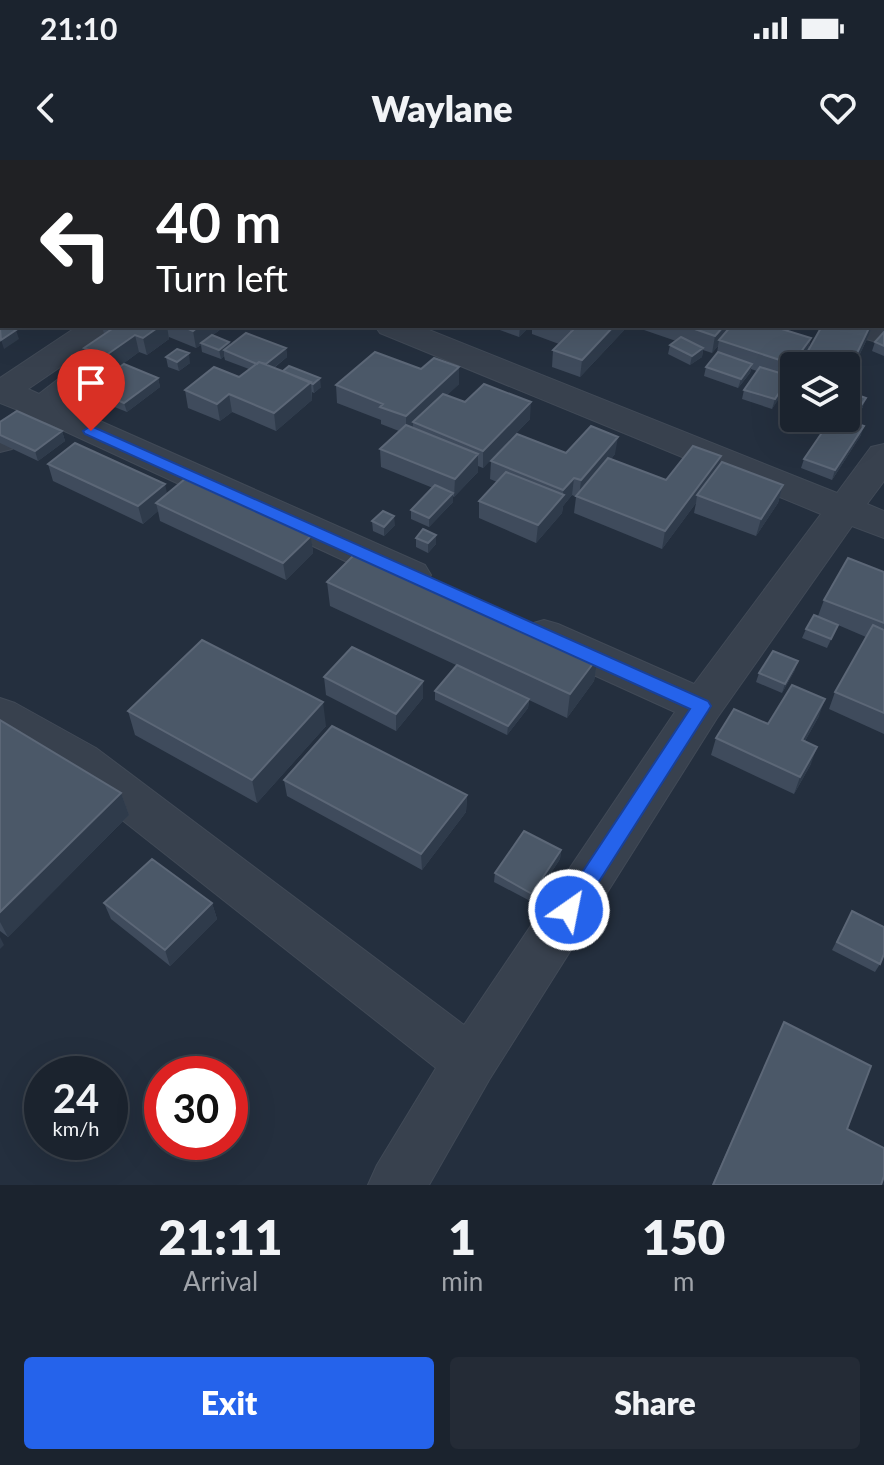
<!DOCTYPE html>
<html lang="en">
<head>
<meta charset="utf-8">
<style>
	body { margin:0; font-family:Lato,sans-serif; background:#242b36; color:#f1f3f6; height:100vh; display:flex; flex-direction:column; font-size:30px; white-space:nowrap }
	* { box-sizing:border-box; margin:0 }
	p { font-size:26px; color:#a0a4aa }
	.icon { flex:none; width:44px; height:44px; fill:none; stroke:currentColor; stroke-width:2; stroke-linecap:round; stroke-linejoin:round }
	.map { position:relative; height:1025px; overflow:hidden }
	.side { display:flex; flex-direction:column; background:#1b232e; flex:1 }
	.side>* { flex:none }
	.banner { position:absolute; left:0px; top:0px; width:884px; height:168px; box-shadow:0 8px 32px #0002,0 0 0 2px #39404a; background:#202124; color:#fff; overflow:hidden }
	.controls { position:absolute; left:780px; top:192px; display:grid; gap:16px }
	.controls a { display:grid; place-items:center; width:80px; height:80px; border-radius:8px; background:#1b232e; box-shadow:0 8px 32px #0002,0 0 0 2px #39404a; font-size:40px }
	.speed { position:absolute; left:24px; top:896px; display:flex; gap:16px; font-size:40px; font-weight:700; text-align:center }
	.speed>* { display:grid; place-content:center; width:104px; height:104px; border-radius:50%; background:#1b232e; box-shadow:0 8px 32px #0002,0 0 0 2px #39404a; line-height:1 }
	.speed small { font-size:20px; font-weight:400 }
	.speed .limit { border:12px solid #d22; background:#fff; color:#111 }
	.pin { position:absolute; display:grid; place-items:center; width:68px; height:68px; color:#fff; margin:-82px -34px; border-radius:50% 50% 50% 0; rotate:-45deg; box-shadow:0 0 8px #0007 }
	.pin .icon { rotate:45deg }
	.me { position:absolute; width:88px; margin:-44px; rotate:33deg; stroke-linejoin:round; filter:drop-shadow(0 0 6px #0008) }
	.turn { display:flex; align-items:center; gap:28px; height:168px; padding:0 24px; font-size:36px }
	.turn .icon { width:104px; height:104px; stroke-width:2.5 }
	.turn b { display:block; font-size:56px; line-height:68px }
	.eta { display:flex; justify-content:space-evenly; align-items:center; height:136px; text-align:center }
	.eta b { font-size:48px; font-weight:800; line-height:56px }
	.primary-button { display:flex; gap:16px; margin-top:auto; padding:16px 24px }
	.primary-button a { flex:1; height:92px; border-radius:8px; background:#2563eb; color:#fff; font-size:32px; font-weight:800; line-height:92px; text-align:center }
	.primary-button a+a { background:#242b36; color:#f1f3f6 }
	.status { display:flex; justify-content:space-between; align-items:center; height:56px; padding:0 40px; background:#1b232e; direction:ltr }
	.status svg { height:22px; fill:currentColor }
	header { display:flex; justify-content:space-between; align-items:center; height:104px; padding:0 24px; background:#1b232e; font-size:36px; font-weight:800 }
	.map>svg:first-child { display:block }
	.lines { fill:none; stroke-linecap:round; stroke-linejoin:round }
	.street-casing { stroke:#414a57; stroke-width:2 }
	.street { fill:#38414e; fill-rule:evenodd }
	.wall { fill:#3f4b5c }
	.shaded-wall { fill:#2f3b4b }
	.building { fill:#4b5868; stroke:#5c6777; stroke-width:2 }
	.route { fill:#2563eb; stroke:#184099; stroke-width:2 }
</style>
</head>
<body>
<div class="status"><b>21:10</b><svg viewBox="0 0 49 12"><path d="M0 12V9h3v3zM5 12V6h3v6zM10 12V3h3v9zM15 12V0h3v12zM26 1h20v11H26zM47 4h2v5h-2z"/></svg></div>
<header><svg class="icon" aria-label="back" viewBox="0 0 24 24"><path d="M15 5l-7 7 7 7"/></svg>Waylane<svg class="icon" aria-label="heart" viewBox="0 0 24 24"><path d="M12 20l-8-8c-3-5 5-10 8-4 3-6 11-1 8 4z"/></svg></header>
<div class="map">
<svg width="884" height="1025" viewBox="0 0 884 1025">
	<rect width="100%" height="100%" fill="#242f3e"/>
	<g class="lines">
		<g class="street-casing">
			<path id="street" d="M0,2H2V18H0Z
				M882,164L884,184L845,173L840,166H882Z
				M78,166H115L110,173L28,229L39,234L127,166H163L66,246L425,405L431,415L425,425L411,429L397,425L45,262L12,289L0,292V264L18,250L0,243V218Z
				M375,166H419L837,333L871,287L884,284V321L867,344L884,351V378L852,366L717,558L489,920L429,1025H368L377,1005L436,908L64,614L0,576V538L15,543L96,588L464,865L675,552L530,486L524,475L530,464L544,460L558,464L694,524L821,354L380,173Z"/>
		</g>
		<use href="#street" class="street"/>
	</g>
	<path class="wall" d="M352,0H403L410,2H352Z
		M833,0H856V2H834Z
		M2,36V86L0,85V37Z
		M884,116V155H882V123Z
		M2,119V142L0,135V121Z
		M102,166H225L213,175L229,182L230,185L286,188L287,197L274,208L321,227L314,233L312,232V240L276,271L232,252L220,261L188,248L185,230L239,217L249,209L225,200L224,196L221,199L202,192L201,185L196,188L169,177V179L147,195L139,192L109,214L89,205L84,188L104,174Z
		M489,166H530L519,177Z
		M532,166H628L580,217L552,207L553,190L559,184L532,174Z
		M645,166H772L811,178L807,194L822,166H872L869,175L846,223V206H802L805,197L799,206H794V213L772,249L742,239L744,230L757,211L751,209L750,213L738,228L704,216L706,207L717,194L718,186L712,193L703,190L702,197L690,205L668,194L670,185L676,181L644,170Z
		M884,172V196L872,191L875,182Z
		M166,197L190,203L179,211L168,207Z
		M158,218L160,227L127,252L92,238L90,228Z
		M794,218V249L780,244L782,235Z
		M459,224L447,235L465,242L530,259L483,308L478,306V312L454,337L453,336V342L429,367L411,359V350L433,328L381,307L380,289L399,271L381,264V260L337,243L336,225Z
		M846,231L863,247L853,262L861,275L832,320L801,308L804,299L829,261L820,258H846Z
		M0,262L62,271L65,281L38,301L0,283Z
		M566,293L615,294L611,299L666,320L719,305L783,325L778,343L756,376L694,353L696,343L662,389L574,353L576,337L572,335L563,346L562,353L536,383L479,358V341L497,322L490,319L491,301Z
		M48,304L167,334L311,376L313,393L286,420L160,361L158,351L143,364L53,321Z
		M372,361L395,365L384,376L373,371Z
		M416,378L436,384L428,393L416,387Z
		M884,412V574L829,549L835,532L866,477L838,465L827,488L802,478L806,469L818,456L824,440Z
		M327,422L598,497L594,521L567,558L529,540L528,548L507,575L435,540V531L456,505L330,446Z
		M795,510L782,533L756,522L759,513Z
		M324,517L423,538L396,571L326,535Z
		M128,551L326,566L257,643L135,575Z
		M819,556L805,581L811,604L794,634L711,595L716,578L768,564Z
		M0,560L121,633L129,655L8,777L0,771Z
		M284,620L467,635L466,652L422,710L287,636Z
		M561,690L560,699L532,742L494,722L495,713Z
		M104,743H212L217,759L170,806L111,759Z
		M852,751L880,804L875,812L832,790Z
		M784,862L847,969L881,1025H712Z"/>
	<path class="shaded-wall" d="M276,0H289V2H275Z
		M160,166H167L169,179L147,195L143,178Z
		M199,166H225L202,183H201V185L196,188L193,171Z
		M520,166H530L519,177Z
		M614,166H628L580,217L582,200Z
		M724,166H731L719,180L718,186L712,193L715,176Z
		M870,166H872L869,175L846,223L849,210Z
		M16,170L19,179L4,189L1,180Z
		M135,175L139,192L109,214L105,196Z
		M811,178L806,196L799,206H794V213L790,219L788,226L772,249L775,239L788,220L792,204Z
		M229,182L231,191L224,190V196L221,199L219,190Z
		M286,188L287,197L264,215L263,206Z
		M703,188L702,197L690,205L692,196Z
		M189,193L190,203L179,211L177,202Z
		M752,204L750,213L738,228L741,219Z
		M459,207V224L417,264L413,262V268L406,274V256Z
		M158,218L160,227L127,252L124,243Z
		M320,218L321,227L314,233L313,224Z
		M311,222L312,240L276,271L274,253Z
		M229,234L232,252L220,261L217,244Z
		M866,238L863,247L849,268L852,259Z
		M531,242L530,259L483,308V291Z
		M864,266L861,275L832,320L835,310Z
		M62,271L65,281L38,301L35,291Z
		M618,277L615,294L579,338L581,320Z
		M478,294V312L454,337L455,319Z
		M721,296L718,314L697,335L696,343L662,389L665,371Z
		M574,318L572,335L563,346L562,353L536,383L538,365L563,337V330Z
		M165,324L169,342L156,343L158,351L143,364L138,346Z
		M783,325L778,343L756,376L761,359Z
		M453,333V342L429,367V358Z
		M394,356L395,365L384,376V367Z
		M436,375V384L428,393V383Z
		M311,376L313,393L286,420L283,403Z
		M598,497L594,521L567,558L570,534Z
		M798,501L795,510L782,533L785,524Z
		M423,521V538L396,571V554Z
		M529,539L528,548L507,575L508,566Z
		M825,539L819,556L796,597L802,580Z
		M323,542L326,566L257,643L252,620Z
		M817,587L811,604L794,634L800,617Z
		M121,633L129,655L8,777L0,762V752Z
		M467,635L466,652L422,710L421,694Z
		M561,690L560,699L532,742V734Z
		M212,743L217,759L170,806L165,790Z
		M0,777L4,785L0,789Z"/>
	<path class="building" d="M224,0H262L268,2H230Z
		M361,0H403L410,2H367Z
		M484,0H516L515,2H483Z
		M576,0H600L599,2H575Z
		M606,0H653V2H605Z
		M653,0H670V2H660L653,1Z
		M674,0H706V2H680L673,1Z
		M718,0H754L753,2H718Z
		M858,0H884V23L882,22V2H858Z
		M2,36V71H0V37Z
		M882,93H884V112L882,111Z
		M5,166L16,170L1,180L0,169Z
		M113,166H160L143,178L135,175L105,196L84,188L115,167Z
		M182,166H199L193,171Z
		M560,166H614L582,200L553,190L573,170Z
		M686,166H724L715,176Z
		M731,166H772L811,178L792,204L719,180Z
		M822,166H870L849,210H846V206H833L804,198Z
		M884,172V186L875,182Z
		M246,173L286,188L266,204L259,202L257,204L224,190Z
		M212,175L229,182L219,190L201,183Z
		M681,177L703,188L692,196L670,185Z
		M177,189L189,193L177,202L166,197Z
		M375,192L421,209L434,198L459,207L406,256L380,247L383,244L336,225Z
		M718,192L752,204L741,219L706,207Z
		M259,202L311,222L274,253L229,234L217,244L185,230L214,207L239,217Z
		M124,204L158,218L124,243L90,228Z
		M289,206L320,218L313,224L283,211Z
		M760,207L790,216L775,239L744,230Z
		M794,218V239L782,235Z
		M484,224L531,242L483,291L413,262L443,234L465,242Z
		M846,231L866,238L852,259L846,257Z
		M17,251L62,271L35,291L0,275V262Z
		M832,258H840L864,266L835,310L804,299Z
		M406,265L478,294L455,319L380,289Z
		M591,266L618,277L581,320L574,318L563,330L491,301L517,274L566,293Z
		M75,283L165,324L138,346L48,304Z
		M693,286L721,296L665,371L576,336L608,298L666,320Z
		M722,302L783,325L761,359L697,335Z
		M506,312L564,335L538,365L479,341Z
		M185,319L311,376L283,403L156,343Z
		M435,325L453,333L429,358L411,350Z
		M383,351L394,356L384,367L372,361Z
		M423,369L436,375L428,383L416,378Z
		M359,390L598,497L570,534L327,422Z
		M848,398L884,412V463L824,440Z
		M814,455L838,465L831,479L806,469Z
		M873,465L884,470V553L835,532Z
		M202,480L323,542L252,620L128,551Z
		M352,487L423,521L396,554L324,517Z
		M773,491L798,501L785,524L759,513Z
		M457,505L529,539L508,566L435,531Z
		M792,525L825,539L802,580L817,587L800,617L716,578L734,549L768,564Z
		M0,560L121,633L0,752Z
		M332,566L467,635L421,694L284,620Z
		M524,671L561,690L532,734L495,713Z
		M152,699L212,743L165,790L104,743Z
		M852,751L884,767V794L880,804L837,782Z
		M784,862L871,906L847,969L884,988V1016L881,1025H713Z"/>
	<path class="route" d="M91,266L708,541L711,546L708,551L577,756L569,759L562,756L559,750L562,743L690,549L85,274L83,271Z"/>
</svg>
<div class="controls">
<a><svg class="icon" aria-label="layers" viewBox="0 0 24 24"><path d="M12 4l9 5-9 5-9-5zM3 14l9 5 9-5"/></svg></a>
</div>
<div class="speed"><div>24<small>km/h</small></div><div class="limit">30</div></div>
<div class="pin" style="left:91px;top:271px;background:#d93025"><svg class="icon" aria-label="arrive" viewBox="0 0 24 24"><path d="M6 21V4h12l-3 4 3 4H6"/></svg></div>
<svg class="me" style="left:569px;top:750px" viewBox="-20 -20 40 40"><circle r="17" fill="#2563eb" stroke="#fff" stroke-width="3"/><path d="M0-11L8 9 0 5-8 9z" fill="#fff"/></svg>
<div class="banner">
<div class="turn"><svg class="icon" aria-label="left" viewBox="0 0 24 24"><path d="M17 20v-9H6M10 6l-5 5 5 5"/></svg><div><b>40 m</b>Turn left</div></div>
</div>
</div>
<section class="side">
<div class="eta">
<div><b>21:11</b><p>Arrival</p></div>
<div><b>1</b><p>min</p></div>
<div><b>150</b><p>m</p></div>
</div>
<div class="primary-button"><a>Exit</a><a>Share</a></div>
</section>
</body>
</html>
